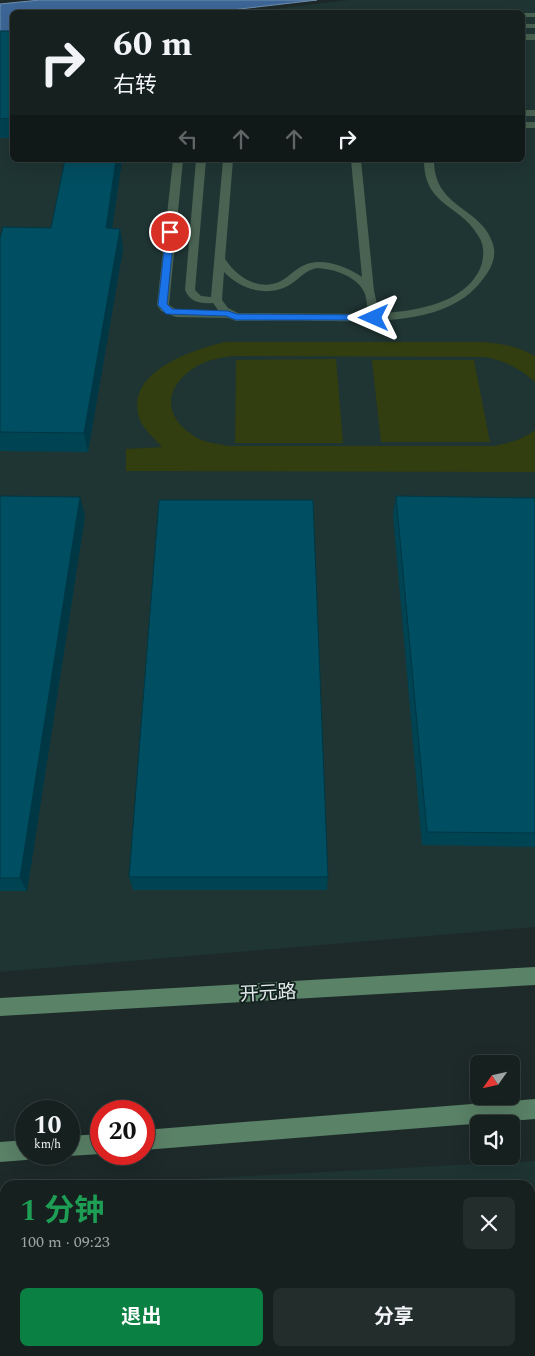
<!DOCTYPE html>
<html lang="zh">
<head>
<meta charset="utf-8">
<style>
	body { margin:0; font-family:Spectral,"Noto Sans SC",serif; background:#232d2c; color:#f1f3f6; height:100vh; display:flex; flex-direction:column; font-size:19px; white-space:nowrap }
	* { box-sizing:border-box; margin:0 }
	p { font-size:16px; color:#9ea3a4 }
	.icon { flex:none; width:28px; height:28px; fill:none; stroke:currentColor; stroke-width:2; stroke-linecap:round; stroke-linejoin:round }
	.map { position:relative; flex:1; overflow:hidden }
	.sheet { position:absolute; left:0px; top:1180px; width:535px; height:176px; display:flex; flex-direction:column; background:#16201f; border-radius:15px 15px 0 0; box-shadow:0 5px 20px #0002,0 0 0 1px #353e3d }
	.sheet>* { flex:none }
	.hud { position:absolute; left:10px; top:10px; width:515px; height:152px; border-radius:8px; box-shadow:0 5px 20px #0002,0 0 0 1px #353e3d; background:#16201f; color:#f1f3f6; overflow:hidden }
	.needle { width:32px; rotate:236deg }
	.tools { position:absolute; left:470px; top:1055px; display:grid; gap:10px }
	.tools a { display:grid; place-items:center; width:50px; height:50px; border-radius:8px; background:#16201f; box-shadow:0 5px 20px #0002,0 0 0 1px #353e3d; font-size:25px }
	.speed { position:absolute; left:15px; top:1100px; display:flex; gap:10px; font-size:25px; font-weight:700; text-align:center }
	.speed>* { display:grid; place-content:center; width:65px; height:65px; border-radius:50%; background:#16201f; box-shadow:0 5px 20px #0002,0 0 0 1px #353e3d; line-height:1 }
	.speed small { font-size:12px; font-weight:400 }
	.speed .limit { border:8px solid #d22; background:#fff; color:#111 }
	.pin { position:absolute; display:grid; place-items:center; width:42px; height:42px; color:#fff; margin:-21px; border:2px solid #fff; border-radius:50%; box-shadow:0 1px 5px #0007 }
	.me { position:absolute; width:55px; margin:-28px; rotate:270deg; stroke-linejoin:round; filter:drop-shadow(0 0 4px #0008) }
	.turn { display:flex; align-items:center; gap:18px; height:105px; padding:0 20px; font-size:22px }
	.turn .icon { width:65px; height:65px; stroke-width:2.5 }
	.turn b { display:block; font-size:35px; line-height:42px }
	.lanes { display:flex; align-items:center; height:48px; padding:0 20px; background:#0003; justify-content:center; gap:25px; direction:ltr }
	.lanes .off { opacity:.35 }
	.round { display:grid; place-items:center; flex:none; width:52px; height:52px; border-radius:8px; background:#232d2c }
	.head { display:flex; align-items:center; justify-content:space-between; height:85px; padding:0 20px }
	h1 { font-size:30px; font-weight:700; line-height:38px; color:#1e9e55 }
	.primary-button { display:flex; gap:10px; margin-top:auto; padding:10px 20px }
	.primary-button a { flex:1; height:58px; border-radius:8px; background:#0b8043; color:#fff; font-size:20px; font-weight:700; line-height:58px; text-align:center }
	.primary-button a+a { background:#232d2c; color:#f1f3f6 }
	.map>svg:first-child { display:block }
	.built { fill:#1f3533 }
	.green { fill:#323d10 }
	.water { fill:#3d6797; stroke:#6f8fb0 }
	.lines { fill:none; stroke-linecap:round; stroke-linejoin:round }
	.lane { fill:#496251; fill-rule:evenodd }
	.secondary { fill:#5a8267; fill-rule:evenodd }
	.wall { fill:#004353 }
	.shaded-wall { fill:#003744 }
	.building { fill:#004e61; stroke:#003744 }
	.route { fill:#1a73e8; stroke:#114b97 }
	.labels { text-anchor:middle; stroke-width:4; stroke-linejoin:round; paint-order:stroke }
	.near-street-label { font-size:19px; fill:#e3eceb; stroke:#13211f }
</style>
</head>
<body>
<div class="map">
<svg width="535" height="1356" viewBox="0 0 535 1356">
	<rect width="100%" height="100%" fill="#1d2a29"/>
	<path class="built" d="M349,0H535V927L0,972V44L12,42V160H522V12H250Z
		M535,1161V1356H0V1207L5,1206V1351H530V1185H161L193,1179Z"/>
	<path class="green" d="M226,342H480C500,343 517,346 535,356V382C520,369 504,360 484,357L231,356C220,358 207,360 197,366C162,387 162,419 199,439C208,443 219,444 229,446H494C509,443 522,440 535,430V472L126,471V449L162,447C155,439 145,431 140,420C122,373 193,349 226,342Z
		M336,359L343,443H235L236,360Z
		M372,360H474L490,442H381Z"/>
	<path class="water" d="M40,0H317L214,12H12V37L0,39V4Z"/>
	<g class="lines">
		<path class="lane" d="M522,13H535V17H522Z
			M522,24H535V28H522Z
			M522,34H535V40H522Z
			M522,110H535V116H522Z
			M522,122H535V128H522Z
			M173,160H183L169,305L177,310H218L213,303C200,304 190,302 185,290L196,160H206L195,290L201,296L211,297L223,160H233L225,259C237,277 259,292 281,281C290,276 297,267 307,264C325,258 347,267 362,277L351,160H361L374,291L379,313C414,312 470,303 482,263C484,254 484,245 479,237C461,204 424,207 424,160H434C434,209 481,206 493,244C497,257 491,269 483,279C449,327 369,321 316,321C289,320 263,321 236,321L228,318L176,317L161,311L157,305ZM317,268C334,269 358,276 365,294C367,300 367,307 368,314L238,313L228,308L222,300L224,272C241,290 269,298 291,284C300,278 306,270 317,268Z"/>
		<path class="secondary" d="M535,967V985L0,1016V998Z
			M535,1099V1119L144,1150V1130Z
			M101,1134V1154L69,1156L64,1154H69V1136Z
			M26,1140V1154H34L33,1157L26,1160L0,1162V1142Z"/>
	</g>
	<path class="wall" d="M0,31H12V138H0Z
		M65,160H122L112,229H120L123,249L88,452L0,451V238L51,228Z
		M0,496L80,497L85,516L27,891H0Z
		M396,496L535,498V847L422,845L393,515Z
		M129,877H328L327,890H133Z"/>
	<path class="shaded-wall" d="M116,160H122L109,249L106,228Z
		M120,229L123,249L88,452L84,433Z
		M80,497L85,516L27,891L20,878Z
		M0,1239H3L0,1276Z
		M172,1351H176V1356H172Z"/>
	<path class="building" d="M0,31H12V118L0,119Z
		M65,160H116L106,228L120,229L84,433L0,432V238L3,227L51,228Z
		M0,496L80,497L20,878H0Z
		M396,496L535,498V833L427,832Z
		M159,500H313L328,877H129Z
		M530,1271H535V1356H251V1351H530Z
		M78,1351H172V1356H78Z"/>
	<path class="route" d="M170,230L174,232L167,304L172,309L228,311L237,314L374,315L378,318L374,320H236L226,316L166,314L158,305L166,232Z"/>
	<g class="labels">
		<g class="near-street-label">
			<text transform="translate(268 992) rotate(-3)" y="7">开元路</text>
		</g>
	</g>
</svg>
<div class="tools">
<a><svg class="needle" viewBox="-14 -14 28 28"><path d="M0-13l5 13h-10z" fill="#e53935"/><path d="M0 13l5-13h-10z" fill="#9ea3a4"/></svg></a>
<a><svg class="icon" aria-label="sound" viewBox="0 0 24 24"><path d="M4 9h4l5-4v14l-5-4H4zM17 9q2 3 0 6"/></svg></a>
</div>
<div class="speed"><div>10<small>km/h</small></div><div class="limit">20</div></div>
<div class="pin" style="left:170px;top:232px;background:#d93025"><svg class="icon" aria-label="arrive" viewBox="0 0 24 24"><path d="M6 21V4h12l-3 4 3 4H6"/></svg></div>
<svg class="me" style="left:374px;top:318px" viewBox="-20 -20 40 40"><path d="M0-17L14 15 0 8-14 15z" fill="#1a73e8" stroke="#fff" stroke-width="4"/></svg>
<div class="hud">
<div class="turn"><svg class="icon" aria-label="right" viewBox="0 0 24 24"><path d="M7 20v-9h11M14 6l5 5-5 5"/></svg><div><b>60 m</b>右转</div></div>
<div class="lanes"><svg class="icon off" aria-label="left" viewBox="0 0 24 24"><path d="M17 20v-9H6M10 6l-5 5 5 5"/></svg><svg class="icon off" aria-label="ahead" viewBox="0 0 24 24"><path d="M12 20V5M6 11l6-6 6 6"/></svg><svg class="icon off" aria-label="ahead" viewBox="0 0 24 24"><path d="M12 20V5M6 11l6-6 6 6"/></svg><svg class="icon" aria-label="right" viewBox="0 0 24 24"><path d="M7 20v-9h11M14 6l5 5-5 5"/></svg></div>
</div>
<section class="sheet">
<div class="head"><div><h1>1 分钟</h1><p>100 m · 09:23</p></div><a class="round"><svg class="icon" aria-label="close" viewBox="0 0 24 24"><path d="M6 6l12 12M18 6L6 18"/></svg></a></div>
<div class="primary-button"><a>退出</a><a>分享</a></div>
</section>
</div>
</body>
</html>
